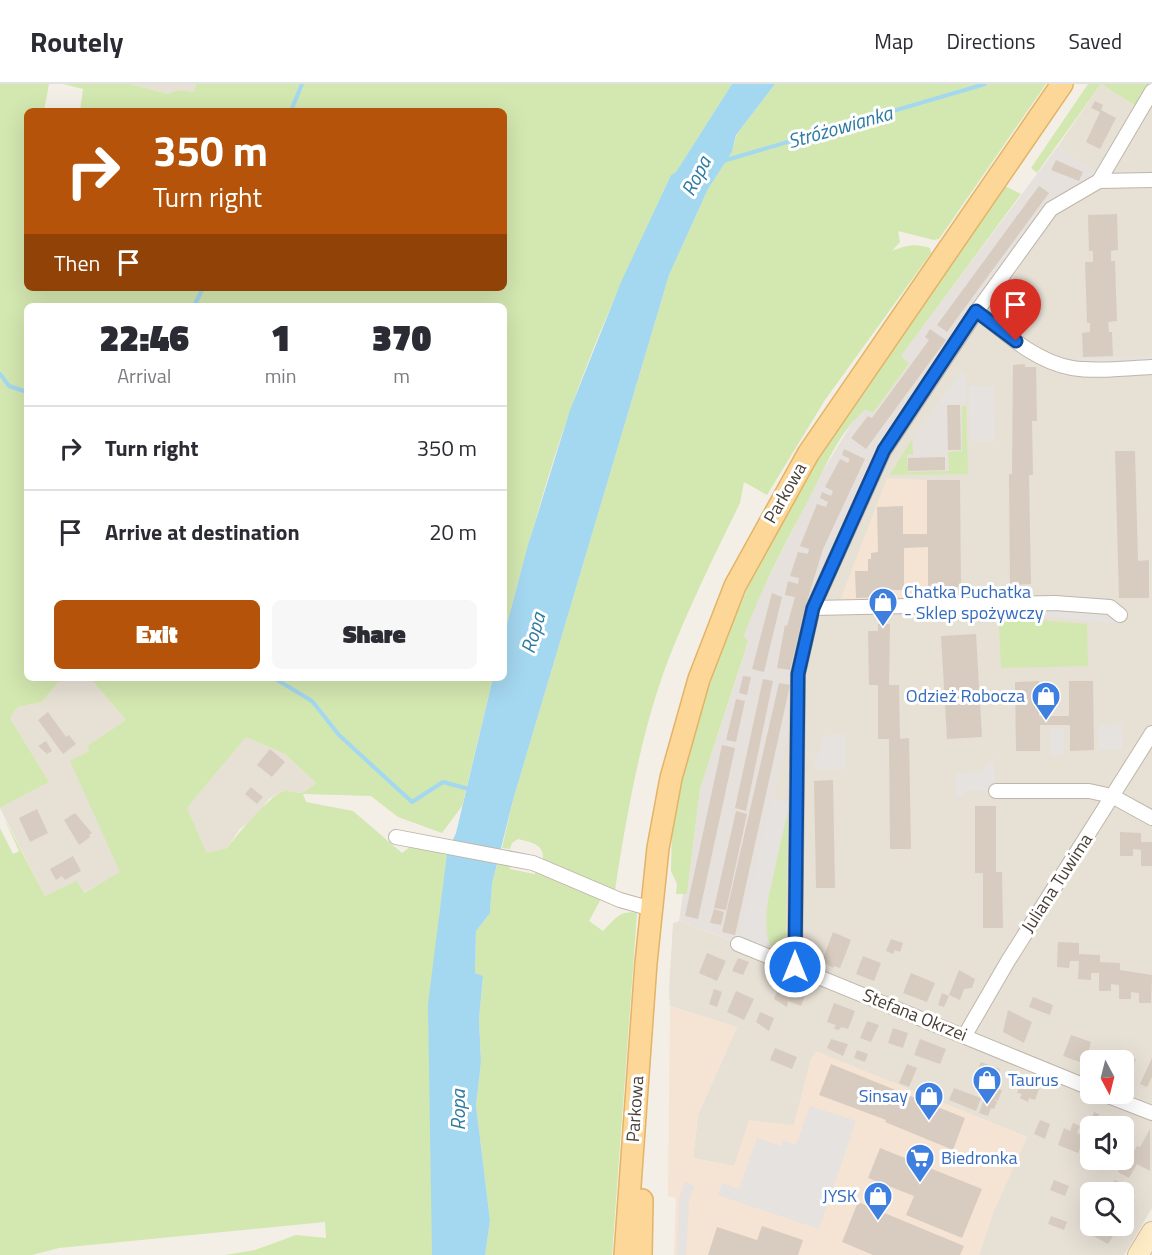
<!DOCTYPE html>
<html lang="en">
<head>
<meta charset="utf-8">
<style>
	body { margin:0; font-family:"Titillium Web",sans-serif; background:#f7f7f7; color:#2b2b33; height:100vh; display:flex; flex-direction:column; font-size:22px; white-space:nowrap }
	* { box-sizing:border-box; margin:0 }
	p { font-size:20px; color:#7c7c81 }
	.icon { flex:none; width:33px; height:33px; fill:none; stroke:currentColor; stroke-width:2; stroke-linecap:round; stroke-linejoin:round }
	.map { position:relative; flex:1; overflow:hidden }
	.sheet { position:absolute; left:24px; top:219px; width:483px; height:378px; display:flex; flex-direction:column; background:#fff; border-radius:9px; box-shadow:0 6px 24px #0002 }
	.sheet>* { flex:none }
	.banner { position:absolute; left:24px; top:24px; width:483px; height:183px; border-radius:9px; box-shadow:0 6px 24px #0002; background:#b45309; color:#fff; overflow:hidden }
	.needle { width:39px; rotate:173deg }
	.fabs { position:absolute; left:1080px; top:966px; display:grid; gap:12px }
	.fabs a { display:grid; place-items:center; width:54px; height:54px; border-radius:9px; background:#fff; box-shadow:0 6px 24px #0002; font-size:30px }
	.pin { position:absolute; display:grid; place-items:center; width:51px; height:51px; color:#fff; margin:-62px -26px; border-radius:50% 50% 50% 0; rotate:-45deg; box-shadow:0 0 6px #0007 }
	.pin .icon { rotate:45deg }
	.me { position:absolute; width:66px; margin:-33px; rotate:0deg; stroke-linejoin:round; filter:drop-shadow(0 0 4px #0008) }
	.turn { display:flex; align-items:center; gap:21px; height:126px; padding:0 30px; font-size:27px }
	.turn .icon { width:78px; height:78px; stroke-width:2.5 }
	.turn b { display:block; font-size:42px; line-height:51px }
	.then { display:flex; align-items:center; height:57px; padding:0 30px; background:#0003; gap:12px; font-size:22px }
	.eta { display:flex; justify-content:space-evenly; align-items:center; height:102px; text-align:center }
	.eta b { font-size:36px; font-weight:800; line-height:42px }
	.cta { display:flex; gap:12px; margin-top:auto; padding:12px 30px }
	.cta a { flex:1; height:69px; border-radius:9px; background:#b45309; color:#fff; font-size:24px; font-weight:800; line-height:69px; text-align:center }
	.cta a+a { background:#f7f7f7; color:#2b2b33 }
	ul { padding:0; list-style:none }
	li { display:flex; align-items:center; gap:18px; height:84px; padding:0 30px; border-top:2px solid #e1e1e2 }
	li div { flex:1 }
	li b { display:block; font-size:22px }
	li em { font-style:normal }
	header { display:flex; align-items:center; gap:36px; box-sizing:border-box; height:84px; padding:0 30px; background:#fff; border-bottom:2px solid #e1e1e2 }
	header strong { font-size:28px }
	nav { display:flex; gap:33px; margin-inline-start:auto; font-size:21px }
	.map>svg:first-child { display:block }
	.residential { fill:#e7e0d5; fill-rule:evenodd }
	.commercial { fill:#f5e4d3 }
	.industrial { fill:#e6e1dc }
	.green { fill:#d3e7b0; fill-rule:evenodd }
	.parking { fill:#e5e2df }
	.water { fill:#a4d7f0 }
	.lines { fill:none; stroke-linecap:round; stroke-linejoin:round }
	.stream { stroke:#a4d7f0; stroke-width:4 }
	.building { fill:#d8ccc0 }
	.street-casing { stroke:#bfb6aa; stroke-width:16 }
	.secondary-casing { stroke:#d3be98; stroke-width:22 }
	.primary-casing { stroke:#e3b366; stroke-width:24 }
	.street { stroke:#fff; stroke-width:14 }
	.secondary { stroke:#feecc7; stroke-width:20 }
	.primary { stroke:#fdd797; stroke-width:21 }
	.route-casing { stroke:#114b97; stroke-width:15 }
	.route { stroke:#1a73e8; stroke-width:10 }
	.labels { text-anchor:middle; stroke-width:6; stroke-linejoin:round; paint-order:stroke }
	.street-label { font-size:18px; fill:#473f36; stroke:#fff }
	.shop-label { font-size:18px; fill:#366cbe; stroke:#fff; text-anchor:start }
	.water-label { font-size:20px; font-style:italic; fill:#2d7aa2; stroke:#fff }
</style>
</head>
<body>
<header>
<strong>Routely</strong>
<nav><a>Map</a><a>Directions</a><a>Saved</a></nav>
</header>
<div class="map">
<svg width="1152" height="1171" viewBox="0 0 1152 1171">
	<rect width="100%" height="100%" fill="#f3efe7"/>
	<path class="residential" d="M130,0H196L194,8L177,6L168,10Z
		M1101,0L1139,24L1152,4V1124L1124,1171H979L994,1126L1027,1053L896,1000L811,975L794,1041L734,1082L693,1074L698,1031L737,943L670,922L669,905L673,839L679,837L740,860L827,476L874,370L1050,120L1095,88L1058,62ZM1090,976H1124V1010H1090ZM1090,1042H1124V1076H1090ZM1090,1108H1124V1142H1090Z
		M62,594H90L126,636L87,662L89,667L71,677L121,788L83,809L77,798L45,812L0,724L49,698L10,634L18,623L42,618Z
		M246,653L285,670L316,699L303,709L282,707L269,715L255,733L239,746L227,764L207,769L187,724Z"/>
	<path class="commercial" d="M887,394L927,396L929,516L839,519Z
		M670,922L737,943L698,1031L693,1074L734,1082L749,1036L794,1041L811,975L816,967L1027,1053L994,1126L979,1171H674L676,1114L668,1112Z"/>
	<path class="industrial" d="M1058,62L1095,87L1085,100L1050,120L874,370L827,476L741,860L679,837L683,810H687L700,705L748,559L744,552L756,518L824,385L855,334L865,326L873,329L909,280L900,273Z
		M938,319H961L962,368L949,388H907V371L913,370L912,355Z"/>
	<path class="green" d="M0,0H49L44,27H27V204H504V27H80L83,5L63,0H130L168,10L177,6L194,8L196,0H732L676,88L671,91C635,168 598,246 570,327C544,400 524,476 504,551V222H27V594H62L42,618L18,623L10,634L49,698L0,724Z
		M775,0H1046L939,155L934,156L898,147L900,158L892,167C906,161 915,159 930,164L931,169L825,316L767,411L744,398L740,419C715,470 690,521 669,574C641,647 627,729 615,806L543,776C544,760 533,759 518,755L512,759L510,765L502,764L513,716L669,191L708,105L732,68L737,50Z
		M1088,0H1150L1136,22L1101,0L1037,89L1031,84Z
		M1005,102L1021,110L901,272L909,280L873,329L865,326C839,347 824,386 809,415C785,460 761,504 744,552L748,558L700,705L687,810H676L677,800L671,787L672,743L689,667L720,568L758,480L818,373Z
		M962,322H966L968,390L890,391L912,355L913,370L907,371L908,388L949,387L948,368L962,367Z
		M1038,536L1087,540L1088,582L1001,584L999,541L1003,537Z
		M90,594H493L462,722L442,749L398,733L371,712L303,710L306,718L353,727L402,769L411,762L447,769L436,859L432,1171H225L255,1166L296,1151L326,1154L325,1138L59,1164L32,1171H0V744L13,770L19,767L3,732L45,812L77,797L84,809L120,788L70,677L89,667L87,662L126,636ZM246,653L285,670L316,699L303,709C297,709 290,707 284,707C272,709 235,753 227,764L207,769L187,724Z
		M788,726L786,850L785,859L775,865C752,851 783,751 788,726Z
		M498,777L508,780L510,785L534,790L541,787L601,815L589,837L603,847C614,836 620,825 637,829L612,1171H485L490,1137L476,1021L481,978L479,935L483,892L475,889L476,847L490,829L492,800Z"/>
	<path class="parking" d="M1152,272V283L1062,281L1067,276L1080,274Z
		M960,288L966,290V318L938,319Z
		M969,302H994L995,357H970Z
		M1055,519L1120,531V540L1043,532L1000,534L998,520Z
		M1122,640L1123,665L1099,666L1098,641Z
		M1050,644H1064V671H1050Z
		M846,650V685L815,686V674L822,662V652Z
		M994,673L996,707H969L956,714L955,690L982,687Z
		M771,715L788,717V726L765,829V850L770,862L768,872L738,860Z
		M810,1022L856,1037L819,1145L718,1111L722,1099L739,1105L757,1054L781,1062L783,1057L796,1061Z
		M685,1098L694,1102L689,1117L686,1171H677L679,1115Z"/>
	<path class="water" d="M732,0H775L736,51L732,68L708,105L669,191L513,716L492,800L490,829L476,847L475,889L483,892L479,935L481,978L476,1021L490,1137L485,1171H432L428,920L447,769L456,749L493,594H504V551L528,461L570,326L621,198L671,91L676,88Z"/>
	<g class="lines">
		<path class="stream" d="M291,27L302,0
			M723,77L985,0
			M191,222L195,220L203,204
			M0,290L9,302L27,308
			M274,594L312,617L339,651L412,718L443,698L469,705"/>
	</g>
	<path class="building" d="M1095,17L1103,21L1101,26L1116,34L1100,65L1086,58L1100,28L1091,24Z
		M1056,76L1083,88L1079,97L1051,86Z
		M1039,102L1049,109L947,248L937,241Z
		M1117,130L1118,166L1111,167V177H1115L1117,237L1108,238L1109,248H1112L1113,272L1083,273L1082,249L1090,248V239H1087L1085,178H1093V167H1089L1088,131Z
		M930,245L946,256L866,365L851,354L868,332L872,334L929,256L925,253Z
		M1025,280V283H1036L1037,337H1032L1033,391H1029L1031,500L1010,501L1009,390H1012L1013,281Z
		M947,321H960L961,366H948Z
		M844,365L865,375L823,465L804,527L790,586L777,584L785,541L787,542L795,513L785,511L788,497L798,500L799,494L790,492L798,468L808,470L809,465L800,462L817,420L826,423L828,418L820,414L822,408L831,412L833,407L825,403L840,375L848,379L850,375L842,371Z
		M1115,367H1135L1138,477L1149,476V514H1119Z
		M945,373V386L908,387V374Z
		M927,396H960L961,503L928,504V463L904,464V506H878V513L856,514L855,487H868V475H871V469L878,468L877,423L903,422V450H927Z
		M772,509L782,513L764,588L752,585Z
		M878,540H890L889,601H899L900,655L909,654L911,765H890L889,655H878V601H869L868,547H878Z
		M976,550L982,653L947,655L941,552Z
		M743,592L751,593L747,611L739,609Z
		M763,595L773,597L746,727L735,724Z
		M1039,597V632H1069V597H1093L1094,666L1070,667V641H1040V667H1016L1015,598Z
		M779,599L790,601L735,851L722,848Z
		M736,615L745,617L736,658L726,656Z
		M48,628L66,653L69,651L76,660L63,670L38,636Z
		M46,657L52,667L47,670L38,662Z
		M722,661L735,664L698,835L685,832Z
		M270,665L285,678L272,693L257,681Z
		M833,696L835,804H816L814,697Z
		M251,703L263,713L257,720L245,710Z
		M975,722H996V788H1002L1003,844H983V789H975Z
		M37,725L48,749L30,758L19,734Z
		M736,727L747,730L726,826L714,824Z
		M75,729L92,749L89,751L90,753L79,761L64,736Z
		M1120,748L1141,749V758H1152V782H1141V766L1133,765V772H1120Z
		M73,772L81,787L65,796L62,792L56,796L50,785Z
		M714,825L724,828L721,841L710,839Z
		M833,848L851,856L840,884L834,882L833,884L822,877Z
		M891,855L903,859L900,868L895,866L893,870L886,867Z
		M1058,858L1079,859V870L1100,871V878L1120,879V886L1152,891L1151,919H1139V909L1131,908V915H1119V901L1111,900V907H1099V889H1091V896L1078,895L1079,877H1070L1069,884L1057,883Z
		M707,869L726,877L717,897L699,889Z
		M863,872L881,879L874,897L856,890Z
		M738,874L749,878L743,891L732,887Z
		M959,886L975,895L972,904L964,905L960,916L949,911Z
		M911,889L935,899L927,918L903,909Z
		M781,896L807,906L801,922L788,917L787,923L774,915Z
		M714,905L722,908L717,923L709,920Z
		M736,907L754,915L744,936L727,928Z
		M942,909L949,912L944,923L938,921Z
		M1033,913L1053,921L1050,931L1029,923Z
		M834,919L855,927L848,945L841,943L839,946L834,945L836,941L827,938Z
		M1008,926L1032,938L1024,959L1003,948Z
		M760,928L774,934L769,947L756,938Z
		M867,937L879,941L871,958L860,954Z
		M893,944L908,949L903,964L888,959Z
		M1071,951L1091,958L1085,980L1063,972Z
		M831,955L848,960L843,972L827,964Z
		M920,955L946,965L940,980L914,971Z
		M775,964L797,973L792,985L770,976Z
		M857,966L868,970L865,978L854,974Z
		M1112,968L1136,975L1127,998L1124,996V976H1108Z
		M1152,974V993L1147,1003L1140,1000Z
		M981,978L1000,985L990,1008L972,1000Z
		M831,980L965,1034L953,1066L885,1038L886,1036L819,1011Z
		M907,980L917,984L909,1003L899,999Z
		M1023,993L1041,1000L1035,1016L1029,1014L1028,1018L1020,1014L1022,1010L1017,1009Z
		M954,1004L981,1014L976,1027L949,1016Z
		M996,1004L1002,1006L998,1017L994,1015L997,1018L994,1025L991,1024L988,1032L979,1029L985,1012L991,1014Z
		M1094,1028L1099,1030L1095,1042H1090V1045L1088,1044Z
		M1040,1036L1050,1040L1045,1055L1034,1050Z
		M1073,1039L1080,1042L1077,1049L1085,1052L1078,1069L1058,1061L1064,1044L1070,1047Z
		M1150,1045V1087L1137,1080L1129,1094L1118,1088L1129,1068L1132,1070L1137,1062L1140,1063Z
		M880,1064L982,1105L962,1154L906,1131L914,1112L868,1094Z
		M1054,1096L1069,1102L1065,1112L1050,1106Z
		M1115,1096L1135,1107L1132,1114L1135,1116L1126,1131L1124,1130V1108H1105Z
		M858,1118L964,1162L960,1171H873L842,1158Z
		M1051,1132L1067,1138L1064,1146L1048,1140Z
		M762,1142L803,1156L798,1171H708L717,1143L757,1156Z
		M1092,1142H1113L1118,1144L1108,1160L1088,1149Z"/>
	<g class="lines">
		<g class="street-casing">
			<path id="street" d="M1099,97L1152,7
				M977,227C1005,249 1036,278 1072,284C1097,288 1127,284 1152,283
				M813,524L1055,519L1110,523L1120,531
				M996,707H1089L1112,712L1152,734
				M396,753L533,779L620,816L652,825
				M738,860L1090,1004
				M795,883L798,590L813,524L884,367L977,227L1051,125L1099,97L1152,96
				M965,951L1008,877L1152,649
				M1103,1010L1152,1029"/>
		</g>
		<g class="secondary-casing">
			<path id="secondary" d="M1138,1171L1152,1148"/>
		</g>
		<g class="primary-casing">
			<path id="primary" d="M625,1171L646,879L658,764L671,694L699,595L735,502L808,370L1062,0
				M641,1171L642,1116"/>
		</g>
		<use href="#street" class="street"/>
		<use href="#secondary" class="secondary"/>
		<use href="#primary" class="primary"/>
	</g>
	<g class="lines">
		<g class="route-casing">
			<path id="route" d="M795,883L798,590L813,524L884,366L976,227L1016,257"/>
		</g>
		<use href="#route" class="route"/>
	</g>
	<defs>
		<g id="shop-pin" transform="scale(1.5)"><path d="M0 17L-7.5 6A9.5 9.5 0 1 1 7.5 6Z" fill="#3f7fe0" stroke="#fff"/><path d="M-5-2.5h2.3a2.7 3.5 0 0 1 5.4 0H5L5.5 6h-11ZM-1.5-2.5h3a1.5 2.3 0 0 0-3 0Z" fill="#fff"/></g>
		<g id="supermarket-pin" transform="scale(1.5)"><path d="M0 17L-7.5 6A9.5 9.5 0 1 1 7.5 6Z" fill="#3f7fe0" stroke="#fff"/><path d="M-6-5.5h2.5l.6 2H6L4.5 2H-2.5L-4.4-4H-6ZM-1.5 3.2a1.3 1.3 0 1 0 .1 0ZM3 3.2a1.3 1.3 0 1 0 .1 0Z" fill="#fff"/></g>
	</defs>
	<g fill-rule="evenodd">
		<use href="#shop-pin" x="883" y="518"/>
		<use href="#shop-pin" x="1046" y="612"/>
		<use href="#shop-pin" x="987" y="996"/>
		<use href="#shop-pin" x="929" y="1012"/>
		<use href="#supermarket-pin" x="920" y="1074"/>
		<use href="#shop-pin" x="878" y="1112"/>
	</g>
	<g class="labels">
		<g class="street-label">
			<text transform="translate(785 409) rotate(-60)" y="6">Parkowa</text>
			<text transform="translate(1057 799) rotate(-57)" y="6">Juliana Tuwima</text>
			<text transform="translate(915 931) rotate(22)" y="6">Stefana Okrzei</text>
			<text transform="translate(635 1025) rotate(-86)" y="6">Parkowa</text>
		</g>
		<g class="shop-label">
			<text x="904" y="514">Chatka Puchatka<tspan x="904" dy="21">- Sklep spożywczy</tspan></text>
			<text x="1025" y="618" text-anchor="end">Odzież Robocza</text>
			<text x="1008" y="1002">Taurus</text>
			<text x="908" y="1018" text-anchor="end">Sinsay</text>
			<text x="941" y="1080">Biedronka</text>
			<text x="857" y="1118" text-anchor="end">JYSK</text>
		</g>
		<g class="water-label">
			<text transform="translate(840 43) rotate(-16)" y="7">Stróżowianka</text>
			<text transform="translate(696 92) rotate(-63)" y="7">Ropa</text>
			<text transform="translate(533 549) rotate(-74)" y="7">Ropa</text>
			<text transform="translate(458 1026) rotate(-90)" y="7">Ropa</text>
		</g>
	</g>
</svg>
<div class="fabs">
<a><svg class="needle" viewBox="-14 -14 28 28"><path d="M0-13l5 13h-10z" fill="#e53935"/><path d="M0 13l5-13h-10z" fill="#7c7c81"/></svg></a>
<a><svg class="icon" aria-label="sound" viewBox="0 0 24 24"><path d="M4 9h4l5-4v14l-5-4H4zM17 9q2 3 0 6"/></svg></a>
<a><svg class="icon" aria-label="search" viewBox="0 0 24 24"><circle cx="10" cy="10" r="6"/><path d="M15 15l6 6"/></svg></a>
</div>
<div class="pin" style="left:1016px;top:257px;background:#d93025"><svg class="icon" aria-label="arrive" viewBox="0 0 24 24"><path d="M6 21V4h12l-3 4 3 4H6"/></svg></div>
<svg class="me" style="left:795px;top:883px" viewBox="-20 -20 40 40"><circle r="17" fill="#1a73e8" stroke="#fff" stroke-width="3"/><path d="M0-11L8 9 0 5-8 9z" fill="#fff"/></svg>
<div class="banner">
<div class="turn"><svg class="icon" aria-label="right" viewBox="0 0 24 24"><path d="M7 20v-9h11M14 6l5 5-5 5"/></svg><div><b>350 m</b>Turn right</div></div>
<div class="then">Then<svg class="icon" aria-label="arrive" viewBox="0 0 24 24"><path d="M6 21V4h12l-3 4 3 4H6"/></svg></div>
</div>
<section class="sheet">
<div class="eta">
<div><b>22:46</b><p>Arrival</p></div>
<div><b>1</b><p>min</p></div>
<div><b>370</b><p>m</p></div>
</div>
<ul>
<li><svg class="icon" aria-label="right" viewBox="0 0 24 24"><path d="M7 20v-9h11M14 6l5 5-5 5"/></svg><div><b>Turn right</b></div><em>350 m</em></li>
<li><svg class="icon" aria-label="arrive" viewBox="0 0 24 24"><path d="M6 21V4h12l-3 4 3 4H6"/></svg><div><b>Arrive at destination</b></div><em>20 m</em></li>
</ul>
<div class="cta"><a>Exit</a><a>Share</a></div>
</section>
</div>
</body>
</html>
